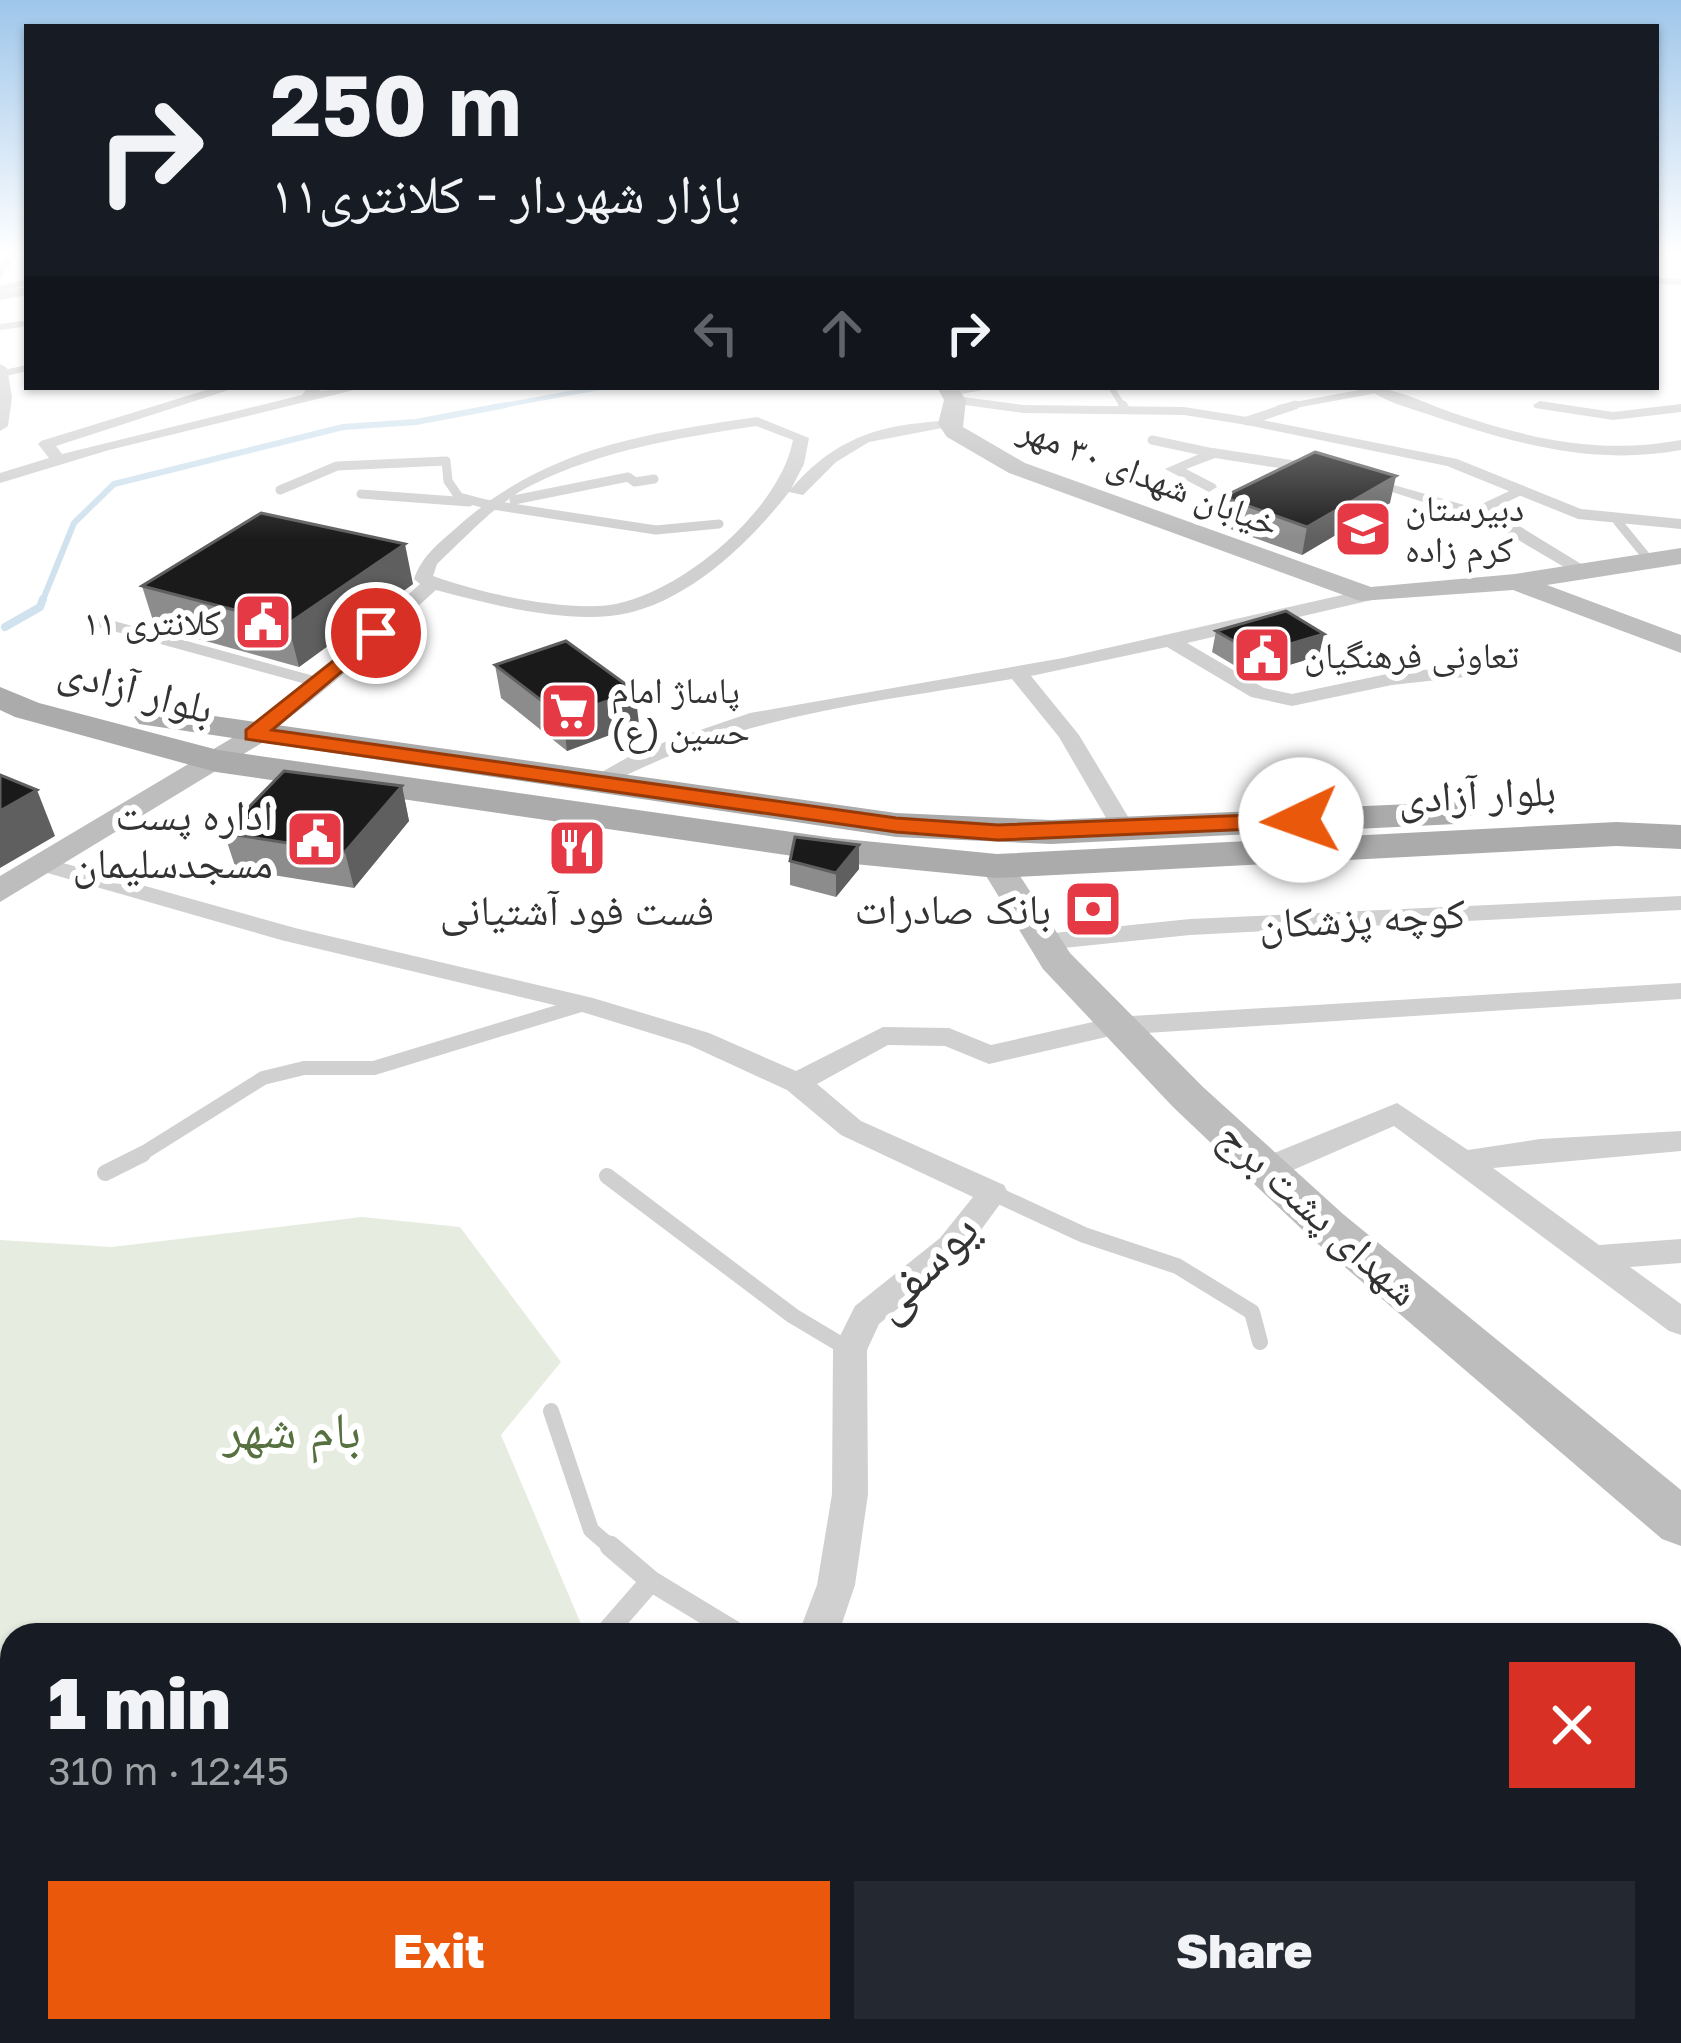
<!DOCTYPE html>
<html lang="en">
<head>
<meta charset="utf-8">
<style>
	body { margin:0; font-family:"Golos Text","Noto Naskh Arabic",sans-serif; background:#242831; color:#f1f3f6; height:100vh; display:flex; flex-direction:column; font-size:45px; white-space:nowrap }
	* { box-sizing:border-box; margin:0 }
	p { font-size:39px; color:#9ea1a6 }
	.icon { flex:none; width:66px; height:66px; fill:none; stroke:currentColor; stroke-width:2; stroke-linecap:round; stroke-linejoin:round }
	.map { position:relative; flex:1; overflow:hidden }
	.details { position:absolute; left:0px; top:1623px; width:1683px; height:420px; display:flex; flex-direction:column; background:#171b24; border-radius:36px 36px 0 0; box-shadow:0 3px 9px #0004 }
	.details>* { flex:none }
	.guide { position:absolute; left:24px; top:24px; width:1635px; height:366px; border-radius:0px; box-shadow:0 3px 9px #0004; background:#171b24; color:#f1f3f6; overflow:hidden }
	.pin { position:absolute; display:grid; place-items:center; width:102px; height:102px; color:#fff; margin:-51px; border:6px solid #fff; border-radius:50%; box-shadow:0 3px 12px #0007 }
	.me { position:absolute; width:132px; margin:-66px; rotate:267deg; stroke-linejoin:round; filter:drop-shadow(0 0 9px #0008) }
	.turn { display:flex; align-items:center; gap:42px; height:252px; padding:0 48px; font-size:54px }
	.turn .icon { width:156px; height:156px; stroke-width:2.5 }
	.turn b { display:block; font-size:84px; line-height:102px }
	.lanes { display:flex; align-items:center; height:114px; padding:0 48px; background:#0003; justify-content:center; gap:60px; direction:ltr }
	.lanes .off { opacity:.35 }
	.round { display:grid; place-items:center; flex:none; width:126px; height:126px; border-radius:0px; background:#242831 }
	.summary { display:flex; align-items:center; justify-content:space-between; height:204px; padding:0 48px }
	h1 { font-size:72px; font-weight:800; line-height:90px }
	.cta { display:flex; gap:24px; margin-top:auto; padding:24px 48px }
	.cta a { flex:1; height:138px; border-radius:0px; background:#ea580c; color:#fff; font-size:48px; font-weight:800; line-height:138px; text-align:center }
	.cta a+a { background:#242831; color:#f1f3f6 }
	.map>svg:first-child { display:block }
	.green { fill:#e6ecdf }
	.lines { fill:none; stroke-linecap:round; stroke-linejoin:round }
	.stream-far2 { stroke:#cfe2ee; stroke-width:4.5 }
	.stream-far1 { stroke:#cfe2ee; stroke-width:6 }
	.stream { stroke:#cfe2ee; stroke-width:8 }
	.lane-far5 { stroke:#d0d0d0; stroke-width:6 }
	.lane-far4 { stroke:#d0d0d0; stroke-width:9 }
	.lane-far3 { stroke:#d0d0d0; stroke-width:10 }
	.lane-far2 { stroke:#d0d0d0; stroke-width:14 }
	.lane-far1 { stroke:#d0d0d0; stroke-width:16 }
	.lane { stroke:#d0d0d0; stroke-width:21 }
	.street { fill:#d0d0d0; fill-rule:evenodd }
	.secondary { fill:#bdbdbd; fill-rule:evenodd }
	.primary { fill:#ababab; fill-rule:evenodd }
	.wall { fill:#8c8c8c }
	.shaded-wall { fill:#5f5f5f }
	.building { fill:#1a1a1a; stroke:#5f5f5f; stroke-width:3 }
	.route { fill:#ea580c; stroke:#983908; stroke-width:3 }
	.labels { text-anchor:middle; stroke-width:12; stroke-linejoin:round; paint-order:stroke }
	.far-street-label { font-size:36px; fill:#333; stroke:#fff }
	.far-poi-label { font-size:36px; fill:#333; stroke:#fff; text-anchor:start }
	.street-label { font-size:42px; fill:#333; stroke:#fff }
	.poi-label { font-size:42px; fill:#333; stroke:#fff; text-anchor:end }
	.near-street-label { font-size:51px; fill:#333; stroke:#fff }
	.near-park-label { font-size:51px; fill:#56703f; stroke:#fff }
</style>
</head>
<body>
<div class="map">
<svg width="1681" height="2043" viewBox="0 0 1681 2043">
	<rect width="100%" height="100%" fill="#fff"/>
	<path class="green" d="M362,1217L460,1227L561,1362L501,1435L581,1624L576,1635H12V2031H1573L1572,2043H0V1240L112,1247Z"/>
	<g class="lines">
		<path class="stream-far2" d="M490,408L603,387"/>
		<path class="stream-far1" d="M42,602L74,523L114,484L343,427L416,422L506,405"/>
		<path class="stream" d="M5,627L40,607L43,599"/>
		<path class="lane-far5" d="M1656,281L1681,282
			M0,289L27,282
			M0,327L22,324
			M5,373L27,368
			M1111,387L1124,408
			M951,393L982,387
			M1279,408L1376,390"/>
		<path class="lane-far4" d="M1123,405L1125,409
			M1247,421L1295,405
			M1152,440L1213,453
			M280,490L337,466L446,461L448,481L459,497L486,504L656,530L719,524
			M361,494L469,502
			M514,500L628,477L635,482L654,479
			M1475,512L1522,490
			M1618,522L1649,560"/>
		<path class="lane-far3" d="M99,622L321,683"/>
		<path class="lane-far2" d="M137,1157L263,1078L304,1068H374L584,1004"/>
		<path class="lane-far1" d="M105,1173L143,1154
			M607,1176L793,1316L850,1350
			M993,1193L1084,1235L1177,1266L1252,1312L1260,1342
			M551,1411L591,1530L613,1549"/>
		<path class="lane" d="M610,1546L651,1581L740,1635
			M604,1635L651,1581"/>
		<path class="street" d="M7,253H19L0,279V265Z
			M27,287V295L0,300V292Z
			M0,364L7,368L12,397L8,426L0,431Z
			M216,387H238L56,446L62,454L302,395L308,387H323L320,391L366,387L109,450L0,483V473L49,458L38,444L41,441Z
			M1365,387C1394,387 1425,403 1453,413C1530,439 1600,455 1681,440V450C1593,466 1516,444 1433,416C1410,408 1384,402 1365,387Z
			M955,396L1024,405L1184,407L1247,417L1457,459L1581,509L1681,519V529L1578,519L1447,466L1247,425L1184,415L1024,413L950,403V397Z
			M1540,401L1613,412L1681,404V412L1613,420L1535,408L1533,405Z
			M757,417L809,438L804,464L791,489C827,447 866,428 921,423C935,421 947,419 958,425L869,442L836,462L803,495L789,492C747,546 681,609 610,616C553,621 489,604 436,590C406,616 277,743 246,739L243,734L314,679L420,584L414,579C422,556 437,545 455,529C544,448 642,434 757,417ZM756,426L793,440C780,509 685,590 616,604C568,613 479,593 433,576L437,564C466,537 495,504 530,486C602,450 677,438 756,426Z
			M1213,448L1324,465L1332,470L1324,475L1215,458L1186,469L1215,484L1217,487L1209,492L1165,469Z
			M1355,474L1503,516L1591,570L1576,574L1491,524L1355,480Z
			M1369,589L1378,595L1376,599L1187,643L1264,688L1292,694L1392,673L1476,665L1486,671L1483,675L1392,685L1292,706L1251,697L1167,647L1031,676L1079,735L1136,830L1124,837L1116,835L1059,737L1012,679C864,704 739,715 603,787L595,789L584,782L639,751L750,713L1063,658Z
			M45,858L295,928L593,998L709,1033L796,1071L883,1027L949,1028L991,1045L1115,1017L1681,983V999L1115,1035L989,1064L945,1046L888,1045L817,1084L861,1121L1004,1185L1008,1193L962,1256L879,1324L867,1350L868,1494L855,1585L838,1635H798L817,1585L832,1494L833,1350L855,1306L940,1238L973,1197L841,1135L787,1090L689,1045L579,1011L281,940L37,870L33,865Z
			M1681,896V910L1190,935L1044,950L1031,942L1044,934L1190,919Z
			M1397,1103L1468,1150L1540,1139L1681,1131V1151L1493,1168L1599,1245L1681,1239V1263L1630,1267L1681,1304V1335L1669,1331L1394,1126L1277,1177H1255L1251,1169L1255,1161Z"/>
		<path class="secondary" d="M937,387H957L966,400L963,427L1025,463L1371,587L1515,574L1681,548V564L1547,585L1681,635V653L1513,590L1360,601L1009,473L947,437L938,424L944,400Z
			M254,725L265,727L269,734L265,741L0,902V876Z
			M997,856L1009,859L1070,953L1203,1087L1343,1214L1681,1490V1546L1662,1539L1311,1238L1173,1107L1043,969L980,866Z"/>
		<path class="primary" d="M0,687L39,703L218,750L834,838L997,854L1616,822L1681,825V849L1616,846L997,878L834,862L216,772L15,717L0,710Z
			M151,707L896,813L1051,820L1456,802L1475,813L1456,824L1051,844L896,837L139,724L134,717Z"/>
	</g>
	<path class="wall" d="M1223,497L1390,503L1302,555L1219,525Z
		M413,584L299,667L155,627L142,586Z
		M1216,631L1319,656L1252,676L1212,652Z
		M495,665L639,724L567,751L501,698Z
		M402,786L409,821L354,888L236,869L224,833Z
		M859,845V869L836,897L790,885V861Z"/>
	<path class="shaded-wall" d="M1396,476L1390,503L1302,555L1307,527Z
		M405,544L413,584L299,667L288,624Z
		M1324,634L1319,656L1252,676L1256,654Z
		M635,691L639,724L567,751L563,717Z
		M402,786L409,821L354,888L345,852Z
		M37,790L55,836L0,868V811Z
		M859,845V869L836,897V873Z"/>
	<path class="building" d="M1315,452L1396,476L1307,527L1223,497Z
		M261,513L405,544L288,624L142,586Z
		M1286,611L1324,634L1256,654L1216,631Z
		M566,641L635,691L563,717L495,665Z
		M284,771L402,786L345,852L224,833Z
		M0,775L37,790L0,811Z
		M795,837L859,845L836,873L790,861Z"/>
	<linearGradient id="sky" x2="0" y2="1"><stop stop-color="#9ec6ea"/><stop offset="0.47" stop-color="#fff"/><stop offset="1" stop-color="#fff" stop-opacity="0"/></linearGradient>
	<rect width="1681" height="539" fill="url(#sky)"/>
	<path class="route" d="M376,627L386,633L383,637L272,730L896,818L998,825L1301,813L1313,820L1301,827L998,840L896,832L246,739V730Z"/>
	<defs>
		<g id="school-square" transform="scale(3)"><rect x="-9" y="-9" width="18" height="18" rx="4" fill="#e63946" stroke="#fff"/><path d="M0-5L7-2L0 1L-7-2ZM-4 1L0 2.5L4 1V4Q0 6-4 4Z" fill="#fff"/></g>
		<g id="civic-square" transform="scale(3)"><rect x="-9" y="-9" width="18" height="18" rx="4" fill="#e63946" stroke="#fff"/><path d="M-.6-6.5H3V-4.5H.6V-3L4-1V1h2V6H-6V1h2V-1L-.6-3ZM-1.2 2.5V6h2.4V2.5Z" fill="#fff"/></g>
		<g id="supermarket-square" transform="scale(3)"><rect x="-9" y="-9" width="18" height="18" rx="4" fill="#e63946" stroke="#fff"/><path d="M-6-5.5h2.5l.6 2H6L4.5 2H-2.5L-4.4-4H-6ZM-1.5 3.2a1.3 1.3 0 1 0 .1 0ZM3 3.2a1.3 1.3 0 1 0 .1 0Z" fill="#fff"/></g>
		<g id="restaurant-square" transform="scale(3)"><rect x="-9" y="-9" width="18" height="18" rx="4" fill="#e63946" stroke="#fff"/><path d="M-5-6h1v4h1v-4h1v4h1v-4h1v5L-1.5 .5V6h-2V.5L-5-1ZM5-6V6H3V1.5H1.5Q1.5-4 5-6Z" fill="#fff"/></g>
		<g id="bank-square" transform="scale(3)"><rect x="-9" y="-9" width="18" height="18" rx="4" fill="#e63946" stroke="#fff"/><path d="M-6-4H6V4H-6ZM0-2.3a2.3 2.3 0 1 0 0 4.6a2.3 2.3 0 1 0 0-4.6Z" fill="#fff"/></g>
	</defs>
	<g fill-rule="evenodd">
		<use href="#school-square" x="1363" y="529"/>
		<use href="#civic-square" x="263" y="622"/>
		<use href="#civic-square" x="1262" y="655"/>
		<use href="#supermarket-square" x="569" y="711"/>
		<use href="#civic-square" x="315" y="839"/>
		<use href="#restaurant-square" x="577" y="848"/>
		<use href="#bank-square" x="1093" y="909"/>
	</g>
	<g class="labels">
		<g class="far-street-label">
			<text transform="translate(1149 476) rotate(21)" y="13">خیابان شهدای ۳۰ مهر</text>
		</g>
		<g class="far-poi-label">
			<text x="1405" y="521">دبیرستان<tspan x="1405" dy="41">کرم زاده</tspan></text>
			<text x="221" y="635" text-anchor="end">کلانتری ۱۱</text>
			<text x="1304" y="668">تعاونی فرهنگیان</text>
			<text x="611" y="703">پاساژ امام<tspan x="611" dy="41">حسین (ع)</tspan></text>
		</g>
		<g class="street-label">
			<text transform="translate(136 689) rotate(15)" y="15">بلوار آزادی</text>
			<text transform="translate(1477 794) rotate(-3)" y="15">بلوار آزادی</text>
			<text transform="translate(1362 918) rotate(-3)" y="15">کوچه پزشکان</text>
			<text transform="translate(1319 1213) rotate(42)" y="15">شهدای پشت برج</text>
		</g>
		<g class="poi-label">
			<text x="273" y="830">اداره پست<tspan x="273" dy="48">مسجدسلیمان</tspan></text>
			<text x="1051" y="924">بانک صادرات</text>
			<text x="577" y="925" text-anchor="middle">فست فود آشتیانی</text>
		</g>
		<g class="near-street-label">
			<text transform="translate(923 1266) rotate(-45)" y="18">یوسفی</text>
		</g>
		<g class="near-park-label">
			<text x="292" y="1448">بام شهر</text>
		</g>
	</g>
</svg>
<div class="pin" style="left:376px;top:633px;background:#d93025"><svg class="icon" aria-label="arrive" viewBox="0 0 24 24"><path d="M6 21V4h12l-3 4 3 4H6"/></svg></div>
<svg class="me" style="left:1301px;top:820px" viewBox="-20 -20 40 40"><circle r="19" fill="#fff"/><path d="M0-13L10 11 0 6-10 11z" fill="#ea580c"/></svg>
<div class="guide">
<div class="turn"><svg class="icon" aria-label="right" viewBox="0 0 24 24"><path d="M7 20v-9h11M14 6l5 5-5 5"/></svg><div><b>250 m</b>بازار شهردار - کلانتری۱۱</div></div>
<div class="lanes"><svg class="icon off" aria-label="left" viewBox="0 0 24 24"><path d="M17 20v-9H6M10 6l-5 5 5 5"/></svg><svg class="icon off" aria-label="ahead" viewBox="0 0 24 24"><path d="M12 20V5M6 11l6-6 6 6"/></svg><svg class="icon" aria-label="right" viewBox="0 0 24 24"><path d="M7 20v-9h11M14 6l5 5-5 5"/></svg></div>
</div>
<section class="details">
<div class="summary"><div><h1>1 min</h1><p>310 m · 12:45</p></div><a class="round" style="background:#d93025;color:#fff"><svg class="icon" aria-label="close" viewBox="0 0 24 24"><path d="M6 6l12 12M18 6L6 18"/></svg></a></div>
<div class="cta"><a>Exit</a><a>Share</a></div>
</section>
</div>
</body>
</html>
